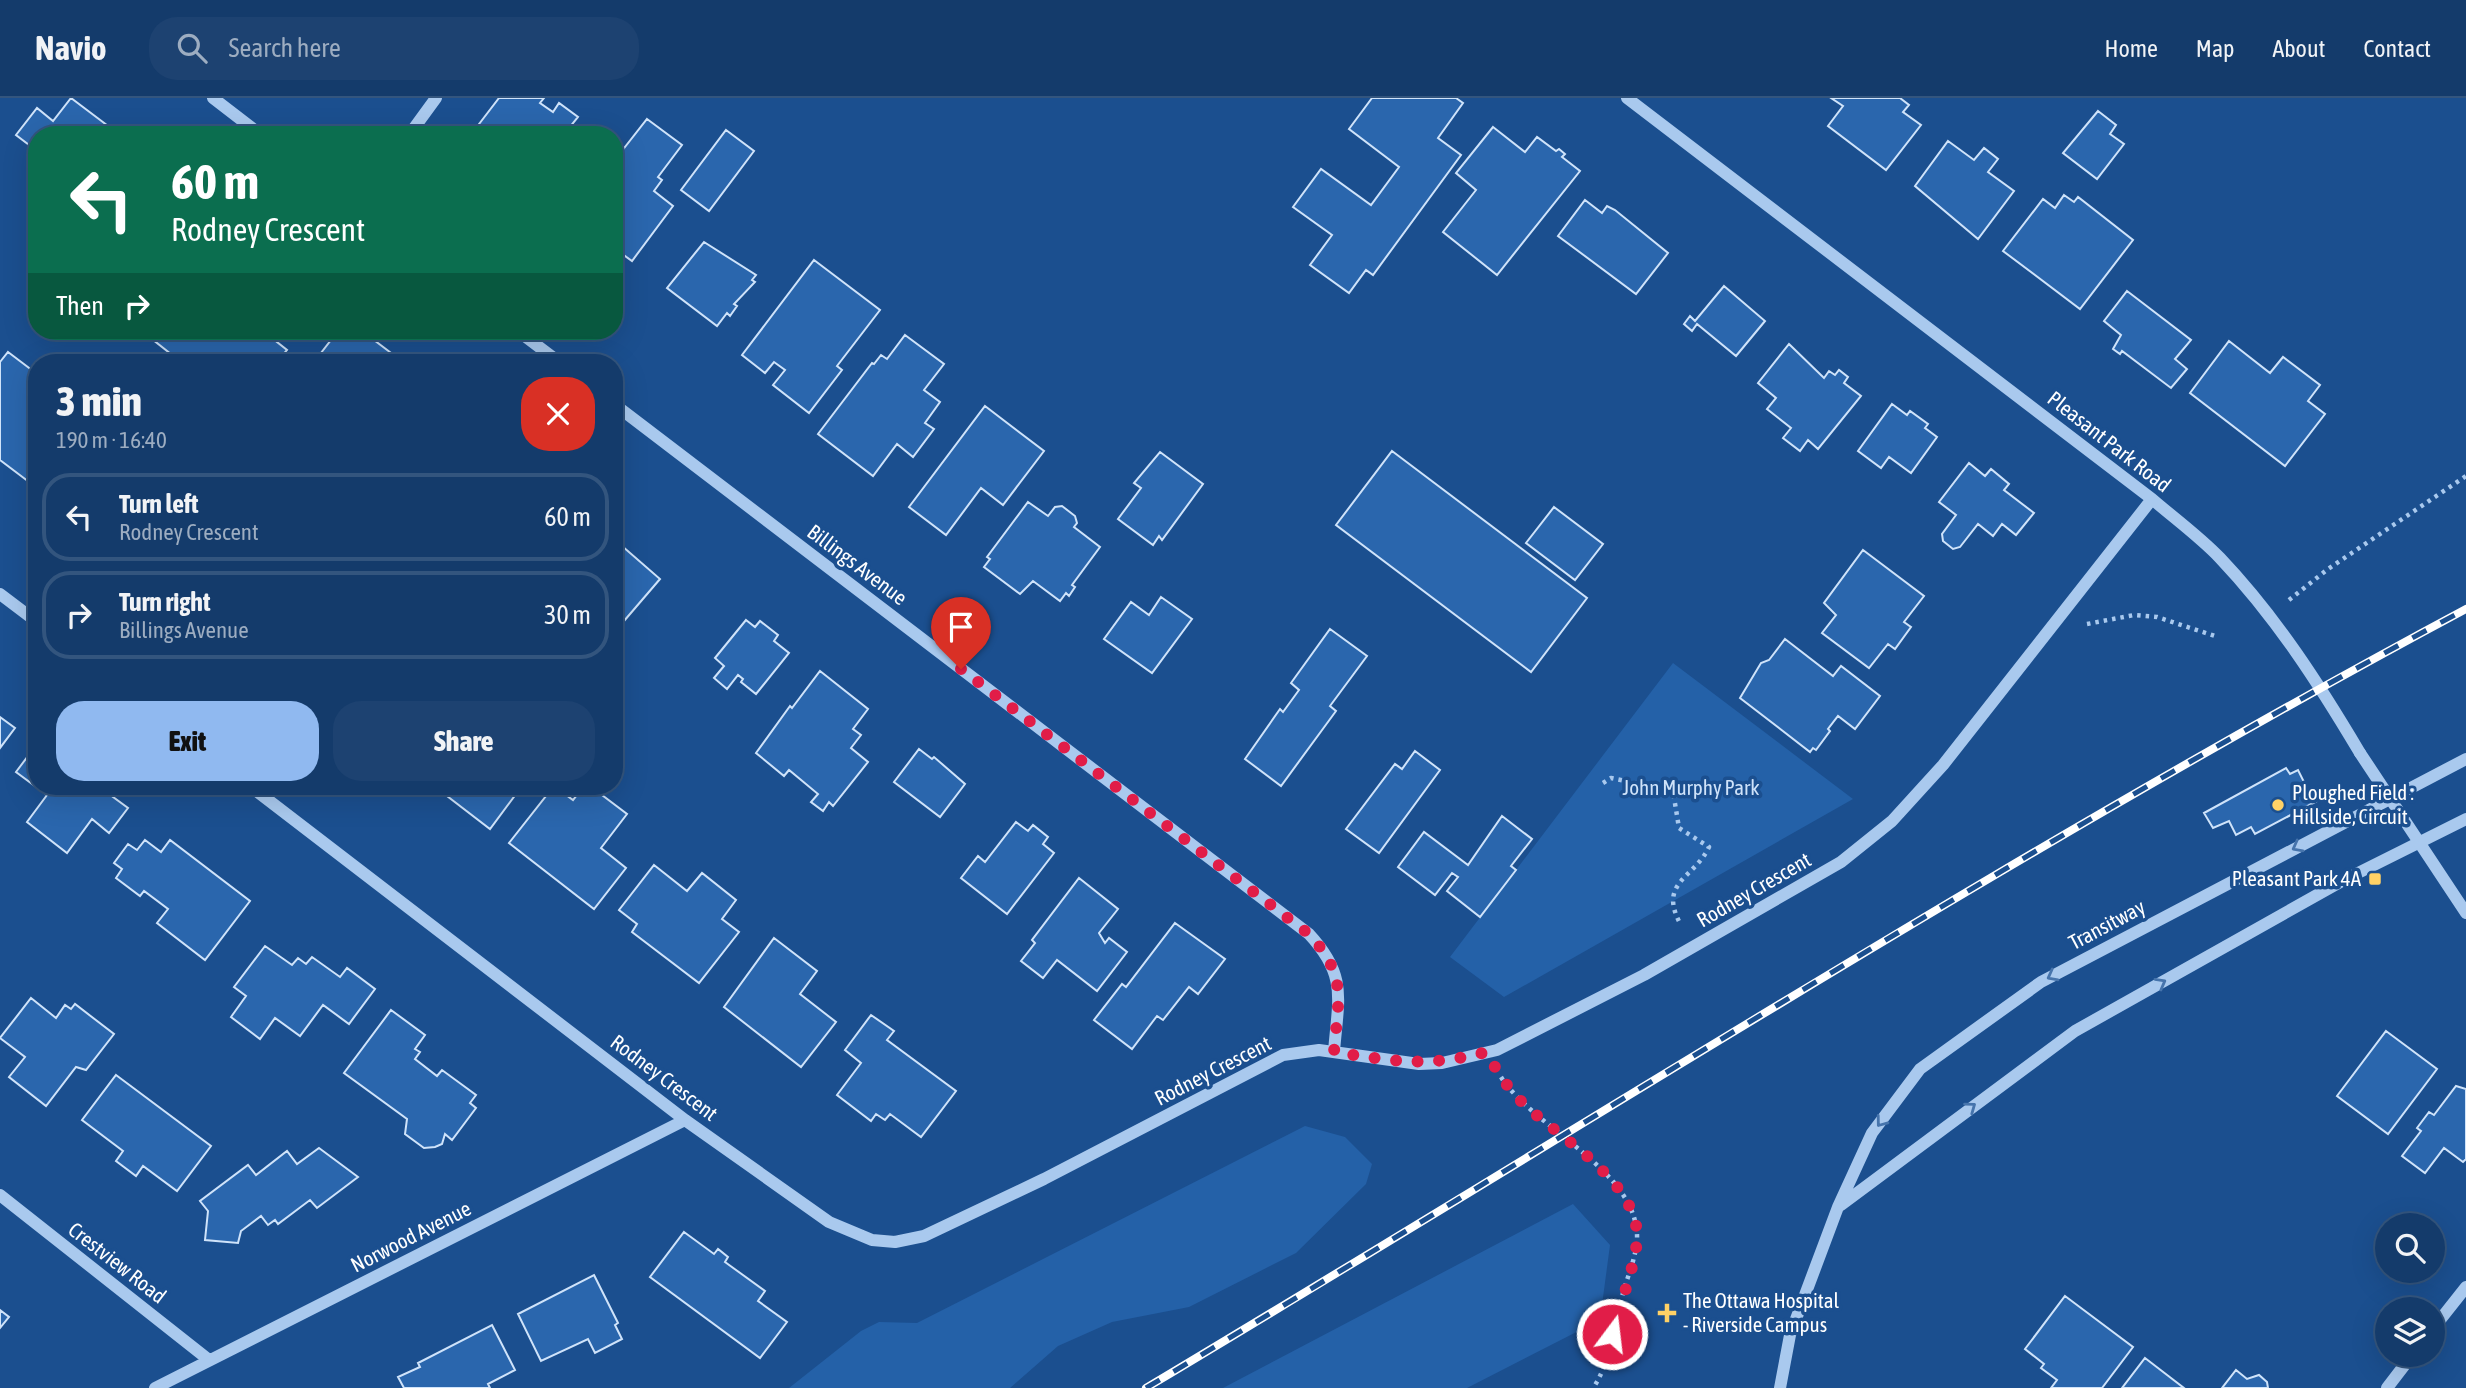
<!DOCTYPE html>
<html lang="en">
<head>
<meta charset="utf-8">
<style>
	body { margin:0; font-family:"Asap Condensed",sans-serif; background:#1d4271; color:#f1f3f6; height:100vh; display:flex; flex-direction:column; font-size:26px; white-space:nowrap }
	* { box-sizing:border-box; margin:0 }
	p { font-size:23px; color:#9dadc1 }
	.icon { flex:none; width:38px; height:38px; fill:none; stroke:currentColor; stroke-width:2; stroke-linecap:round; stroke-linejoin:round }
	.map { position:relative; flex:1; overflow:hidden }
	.panel { position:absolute; left:28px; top:256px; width:595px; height:441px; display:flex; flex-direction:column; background:#143b6b; border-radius:28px; box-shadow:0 7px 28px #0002,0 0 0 2px #33557e }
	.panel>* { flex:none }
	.banner { position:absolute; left:28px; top:28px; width:595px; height:214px; border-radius:28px; box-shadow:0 7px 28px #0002,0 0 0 2px #33557e; background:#0b6e4f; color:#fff; overflow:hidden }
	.buttons { position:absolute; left:2375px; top:1115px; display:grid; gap:14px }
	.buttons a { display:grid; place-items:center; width:70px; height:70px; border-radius:50%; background:#143b6b; box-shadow:0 7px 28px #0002,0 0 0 2px #33557e; font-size:35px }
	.pin { position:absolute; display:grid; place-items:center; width:60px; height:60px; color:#fff; margin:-72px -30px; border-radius:50% 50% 50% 0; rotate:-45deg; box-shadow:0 0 7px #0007 }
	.pin .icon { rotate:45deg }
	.me { position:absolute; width:77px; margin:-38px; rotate:15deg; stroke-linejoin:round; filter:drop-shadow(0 0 5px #0008) }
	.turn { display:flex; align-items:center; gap:24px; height:147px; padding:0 28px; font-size:32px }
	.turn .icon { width:91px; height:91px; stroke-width:2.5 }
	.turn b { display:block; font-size:49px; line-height:60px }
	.then { display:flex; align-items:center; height:66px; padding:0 28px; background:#0003; gap:14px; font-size:26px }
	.round { display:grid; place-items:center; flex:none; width:74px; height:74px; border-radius:28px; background:#1d4271 }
	.headline { display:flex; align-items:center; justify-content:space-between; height:119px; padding:0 28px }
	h1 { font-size:42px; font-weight:800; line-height:52px }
	.button { display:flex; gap:14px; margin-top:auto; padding:14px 28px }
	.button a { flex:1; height:80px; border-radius:28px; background:#90b9f0; color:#111; font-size:28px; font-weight:800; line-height:80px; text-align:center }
	.button a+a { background:#1d4271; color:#f1f3f6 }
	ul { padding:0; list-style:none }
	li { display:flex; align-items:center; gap:21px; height:88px; margin:0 14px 10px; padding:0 14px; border:4px solid #33557e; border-radius:28px }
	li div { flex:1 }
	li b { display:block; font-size:26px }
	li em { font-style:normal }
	header { display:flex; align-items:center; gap:42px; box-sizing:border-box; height:98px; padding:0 35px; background:#143b6b; border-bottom:2px solid #33557e }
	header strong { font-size:33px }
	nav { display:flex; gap:38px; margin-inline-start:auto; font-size:24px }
	.search { width:490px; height:63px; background:#1d4271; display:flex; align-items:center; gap:18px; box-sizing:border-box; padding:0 24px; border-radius:28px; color:#9dadc1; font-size:26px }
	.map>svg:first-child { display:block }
	.green { fill:#2461a8 }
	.building { fill:#2a66ad; stroke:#cfe3fa; stroke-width:2 }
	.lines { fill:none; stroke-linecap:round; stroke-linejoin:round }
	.path { stroke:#a9c9ee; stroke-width:4.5; stroke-dasharray:3.5 5; stroke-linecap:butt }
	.minor { stroke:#a9c9ee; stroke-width:12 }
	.rail-casing { stroke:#fff; stroke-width:8 }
	.rail { stroke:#1b4f8f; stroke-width:5; stroke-dasharray:16; stroke-linecap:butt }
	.minor-bridge { stroke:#a9c9ee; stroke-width:12 }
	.oneway { stroke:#4674ac }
	.route { stroke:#e11d48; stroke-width:12; stroke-dasharray:0 21.6 }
	.poi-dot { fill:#ffd166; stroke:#1b4f8f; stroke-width:2.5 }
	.labels { text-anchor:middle; stroke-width:7; stroke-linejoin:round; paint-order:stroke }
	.street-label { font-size:21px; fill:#fff; stroke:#1b4f8f }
	.park-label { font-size:21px; fill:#cfe3fa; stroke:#1b4f8f }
	.poi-label { font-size:21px; fill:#fff; stroke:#1b4f8f; text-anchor:start }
</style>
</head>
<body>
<header>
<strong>Navio</strong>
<div class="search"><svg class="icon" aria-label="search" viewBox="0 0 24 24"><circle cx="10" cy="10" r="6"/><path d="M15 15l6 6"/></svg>Search here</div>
<nav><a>Home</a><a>Map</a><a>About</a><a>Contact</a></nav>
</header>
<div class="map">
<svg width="2466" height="1290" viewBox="0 0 2466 1290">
	<rect width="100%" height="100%" fill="#1b4f8f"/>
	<path class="green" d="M1673,565L1853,701L1504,899L1450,859Z
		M1305,1028L1345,1039L1372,1066L1366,1086L1296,1155L1189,1209L1112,1224L1058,1248L1010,1290H789L861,1233L879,1224L917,1225Z
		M1573,1106L1610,1147L1600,1222L1467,1290H1223Z"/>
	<path class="building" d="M71,0L120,37H37V53L16,37L37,10L53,23Z
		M499,0H544L540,5L553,14L559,5L578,19L569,30L578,37H485L476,30Z
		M1372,0H1456L1463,5L1438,40L1461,57L1373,177L1366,172L1349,195L1310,167L1332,137L1293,109L1321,71L1371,107L1399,69L1349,31Z
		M1831,0H1900L1909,7L1903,14L1921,27L1886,72L1828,28L1843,8Z
		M2098,13L2116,27L2110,36L2124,46L2097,81L2063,55Z
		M647,21L682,47L658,79L662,82L654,93L673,108L632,163L614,150V63Z
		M1493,29L1525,54L1537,39L1556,53L1559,51L1565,56L1562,59L1580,73L1497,177L1443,134L1476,92L1456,75Z
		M726,32L754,53L709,113L681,92Z
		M1948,43L1974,62L1984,50L1998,61L1988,74L2014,93L1978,141L1915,88Z
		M2064,97L2074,104L2078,99L2133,142L2080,211L2003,153L2043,101L2055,110Z
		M1585,102L1602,115L1607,108L1615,112L1668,155L1636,196L1558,138Z
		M704,144L756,177L752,182L755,184L734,206L737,208L730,218L727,215L717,228L667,190Z
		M814,162L880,212L837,268L842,272L809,315L773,287L785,272L774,264L765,275L742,257Z
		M1724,188L1765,223L1736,258L1697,226L1692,233L1684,226L1690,218L1695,223Z
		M2127,193L2191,242L2175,261L2187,271L2171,290L2122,253L2120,256L2113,251L2121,237L2104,223Z
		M159,233H263L287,252L277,264H181L152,241Z
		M338,233H362L403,264H314Z
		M905,237L944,266L924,292L940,304L925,325L934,331L913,359L897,346L873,378L818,336L872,265L874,266L881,257L887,261Z
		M2229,243L2270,275L2283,259L2320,287L2308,303L2325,316L2285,368L2190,295Z
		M1789,246L1824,280L1829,273L1835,277L1839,272L1848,279L1844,285L1861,298L1818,351L1808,342L1800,353L1783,340L1791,330L1767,311L1776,300L1758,285Z
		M8,254L37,276V305L31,313L37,318V390L0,362V264Z
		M1892,306L1907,317L1910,313L1928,326L1925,330L1937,339L1911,375L1889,359L1881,370L1858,353Z
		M985,308L1044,353L1003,407L981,390L946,437L909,409Z
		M1392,353L1587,500L1531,574L1336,427Z
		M1160,354L1203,386L1162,442L1159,438L1153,447L1118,421L1141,390L1134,385Z
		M1969,365L1985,378L1991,371L2009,386L2004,392L2034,415L2016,437L2002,426L1993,438L1978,426L1960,449L1953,451L1943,443L1942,436L1956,417L1939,404Z
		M1028,404L1048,418L1055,409L1062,408L1075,418L1077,425L1074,429L1100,449L1072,487L1075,489L1069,498L1066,495L1060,503L1033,483L1020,496L984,469L990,461L987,459Z
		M1554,409L1603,446L1575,482L1526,445Z
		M614,441L660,481L624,523L614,515Z
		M1863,452L1924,498L1904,524L1911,529L1895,551L1888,546L1869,570L1822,535L1836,517L1824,505Z
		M1161,499L1192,521L1152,575L1104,541L1131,504L1149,517Z
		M746,522L755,529L760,523L778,537L774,543L789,555L756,596L741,584L743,581L738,577L727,591L714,580L724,568L715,560Z
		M1330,531L1367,558L1330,608L1336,613L1281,688L1245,661L1280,611L1283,614L1299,592L1291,585Z
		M1785,541L1833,578L1841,568L1880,598L1855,631L1838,618L1828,631L1830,633L1816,652L1813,650L1810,654L1740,600L1761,565L1769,562Z
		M820,573L868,611L853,631L861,637L851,650L868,664L833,708L829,704L823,713L811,704L818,696L789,672L784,678L756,655L790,608L792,610Z
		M0,619L15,630L0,650Z
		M37,646V688H98L128,710L109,735L92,721L67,755L27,724L47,697L16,674Z
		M919,651L932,661L934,659L965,686L940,719L894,684Z
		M1415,653L1440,672L1379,755L1346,731L1395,666L1402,671Z
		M2286,670L2290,676L2298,672L2305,686L2298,690L2301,697L2311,692L2317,703L2255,736L2251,729L2236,737L2229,723L2213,730L2204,715Z
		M434,688H522L490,731Z
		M554,688L573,702L584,688H590L627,716L601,750L626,770L594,811L509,745Z
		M1502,718L1532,741L1511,768L1516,772L1480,819L1447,793L1458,779L1452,775L1435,797L1398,769L1424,734L1468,767Z
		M1016,724L1028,733L1033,727L1048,739L1043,746L1054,755L1007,816L961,780L978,758L985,764Z
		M145,742L161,754L170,742L250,803L205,862L157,825L168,811L144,793L140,798L116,780L122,771L114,765L128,746L137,752Z
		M654,767L687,793L702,775L736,802L722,821L739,834L699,885L632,834L637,826L619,812Z
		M1079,780L1118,811L1099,835L1105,845L1109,840L1127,854L1097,893L1057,862L1043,880L1021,863L1035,845L1032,842Z
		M1175,825L1225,861L1198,896L1189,889L1163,922L1157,918L1132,951L1094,922L1122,886L1126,889Z
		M774,840L817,873L800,896L836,924L801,969L724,909Z
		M265,848L292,867L298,860L306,866L312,859L340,879L347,870L375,891L349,926L323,907L300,938L275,920L260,941L231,919L246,898L234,889Z
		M31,900L56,920L65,907L71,911L75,906L114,936L86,972L76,969L46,1008L9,979L25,959L0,940Z
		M391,912L425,937L415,951L420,954L415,961L437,978L442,972L476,997L470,1005L476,1010L452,1042L445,1036L442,1046L435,1049L424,1050L405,1036L407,1021L344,975Z
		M871,917L894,933L887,942L956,993L921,1039L890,1016L885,1022L876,1016L871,1023L837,997L861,965L845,952Z
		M2386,933L2437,971L2388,1036L2337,998Z
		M116,977L211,1048L177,1093L143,1068L136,1078L116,1063L123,1053L82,1022Z
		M2456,988L2466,991V1061L2463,1064L2444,1050L2425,1075L2402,1058L2421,1033L2417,1030L2429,1014L2434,1017Z
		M319,1050L358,1079L317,1110L310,1102L278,1126L275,1122L268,1127L261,1118L241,1133L238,1145L205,1142L208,1113L200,1103L248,1067L256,1077L287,1053L297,1066Z
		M684,1134L714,1156L718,1151L728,1159L725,1164L765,1193L758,1203L787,1224L760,1260L650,1179Z
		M594,1177L618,1225L615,1227L622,1241L595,1255L588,1241L541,1263L518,1216Z
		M2065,1198L2133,1249L2102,1290H2051L2057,1282L2041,1270L2044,1266L2025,1251Z
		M0,1212L9,1219L0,1230Z
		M492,1227L515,1272L488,1286L490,1290H404L398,1279L420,1269L418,1265Z
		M2145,1260L2184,1290H2122Z
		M2236,1272L2247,1281L2259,1277L2267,1284L2268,1290H2222Z"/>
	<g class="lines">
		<path class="path" d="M2289,502L2328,471L2466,378
			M2087,526L2134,517L2157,519L2218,539
			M1603,685L1611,680L1673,693L1679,730L1709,749C1694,781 1657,784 1681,827
			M1501,979C1534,1031 1640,1073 1637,1142C1636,1160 1626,1182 1622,1199C1614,1228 1610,1266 1593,1290"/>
		<path class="minor" d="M213,0L261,37
			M1627,0L2152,401C2174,420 2200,439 2220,460C2276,519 2319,586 2360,655
			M409,37L436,0
			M518,233L559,264
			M614,306L1309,836C1348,878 1338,901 1334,954
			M0,496L37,524
			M250,688L685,1022L829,1124L872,1142L895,1144L924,1138L1044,1081L1283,957L1319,952L1419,966L1442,965L1497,952L1644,877L1841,764L1892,723L1943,667L2152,401
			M0,1097L209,1262
			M1841,1107L2075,933L2342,783L2466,721
			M2432,1232L2466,1189
			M155,1290L685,1022
			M1780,1290L1790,1237L1838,1109L1872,1035L1920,971L2041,884L2466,661
			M2387,1290L2413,1256"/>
		<g class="rail-casing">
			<path id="rail" d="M1146,1290C1585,1028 2015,752 2466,511"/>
		</g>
		<use href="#rail" class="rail"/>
		<path class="minor-bridge" d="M2360,655L2466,815"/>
	</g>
	<defs><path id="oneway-chevron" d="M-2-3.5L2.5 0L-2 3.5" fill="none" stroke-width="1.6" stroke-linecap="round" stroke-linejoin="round" transform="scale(1.75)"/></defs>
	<g class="oneway">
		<use href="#oneway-chevron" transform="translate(2297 749) rotate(152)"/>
		<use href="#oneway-chevron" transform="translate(2052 878) rotate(152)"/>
		<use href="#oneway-chevron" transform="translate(2161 885) rotate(-29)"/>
		<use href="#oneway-chevron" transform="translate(1971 1009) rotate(-36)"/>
		<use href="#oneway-chevron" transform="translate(1881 1024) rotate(127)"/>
	</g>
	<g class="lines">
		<path class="route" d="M961,571L1309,836C1348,878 1338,901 1334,954C1394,963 1425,970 1486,954C1497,973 1508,991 1524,1006C1561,1041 1640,1085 1637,1142C1635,1168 1619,1210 1612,1236"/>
	</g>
	<g class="poi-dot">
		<circle cx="2278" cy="707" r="7"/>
		<rect x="2368" y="774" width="14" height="14" rx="3.5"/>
		<path d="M1663.5 1204.5h7v7h7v7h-7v7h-7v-7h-7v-7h7z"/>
	</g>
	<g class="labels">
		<g class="street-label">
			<text transform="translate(2109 344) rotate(38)" y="7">Pleasant Park Road</text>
			<text transform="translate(857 467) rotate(37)" y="7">Billings Avenue</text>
			<text transform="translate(1754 792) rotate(-30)" y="7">Rodney Crescent</text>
			<text transform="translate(2107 827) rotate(-28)" y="7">Transitway</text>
			<text transform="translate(1213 973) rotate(-27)" y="7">Rodney Crescent</text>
			<text transform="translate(664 980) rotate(37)" y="7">Rodney Crescent</text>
			<text transform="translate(411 1139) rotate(-27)" y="7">Norwood Avenue</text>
			<text transform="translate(117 1165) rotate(38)" y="7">Crestview Road</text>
		</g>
		<g class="park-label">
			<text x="1691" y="697">John Murphy Park</text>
		</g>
		<g class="poi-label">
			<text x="2292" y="702">Ploughed Field :<tspan x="2292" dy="24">Hillside, Circuit</tspan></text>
			<text x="2361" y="788" text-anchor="end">Pleasant Park 4A</text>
			<text x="1683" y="1210">The Ottawa Hospital<tspan x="1683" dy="24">- Riverside Campus</tspan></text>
		</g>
	</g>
</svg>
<div class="buttons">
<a><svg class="icon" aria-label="search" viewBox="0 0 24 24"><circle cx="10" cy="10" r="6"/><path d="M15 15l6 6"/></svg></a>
<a><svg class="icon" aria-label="layers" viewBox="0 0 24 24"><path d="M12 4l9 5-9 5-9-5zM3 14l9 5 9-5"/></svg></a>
</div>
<div class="pin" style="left:961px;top:571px;background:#d93025"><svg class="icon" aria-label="arrive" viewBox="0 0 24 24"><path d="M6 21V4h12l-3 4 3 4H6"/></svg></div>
<svg class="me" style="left:1612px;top:1236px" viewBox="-20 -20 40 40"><circle r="17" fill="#e11d48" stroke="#fff" stroke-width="3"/><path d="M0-11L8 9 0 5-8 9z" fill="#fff"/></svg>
<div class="banner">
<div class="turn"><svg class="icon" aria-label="left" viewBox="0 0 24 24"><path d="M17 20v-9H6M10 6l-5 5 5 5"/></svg><div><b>60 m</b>Rodney Crescent</div></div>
<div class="then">Then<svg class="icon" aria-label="right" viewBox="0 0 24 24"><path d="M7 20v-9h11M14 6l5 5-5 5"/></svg></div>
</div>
<section class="panel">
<div class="headline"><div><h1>3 min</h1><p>190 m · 16:40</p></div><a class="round" style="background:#d93025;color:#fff"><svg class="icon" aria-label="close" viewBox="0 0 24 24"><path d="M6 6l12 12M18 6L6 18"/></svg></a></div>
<ul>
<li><svg class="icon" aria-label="left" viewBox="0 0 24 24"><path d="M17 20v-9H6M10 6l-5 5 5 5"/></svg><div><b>Turn left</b><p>Rodney Crescent</p></div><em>60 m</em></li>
<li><svg class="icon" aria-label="right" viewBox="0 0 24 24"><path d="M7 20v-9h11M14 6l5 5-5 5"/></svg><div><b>Turn right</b><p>Billings Avenue</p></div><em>30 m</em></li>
</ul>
<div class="button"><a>Exit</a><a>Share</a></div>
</section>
</div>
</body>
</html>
